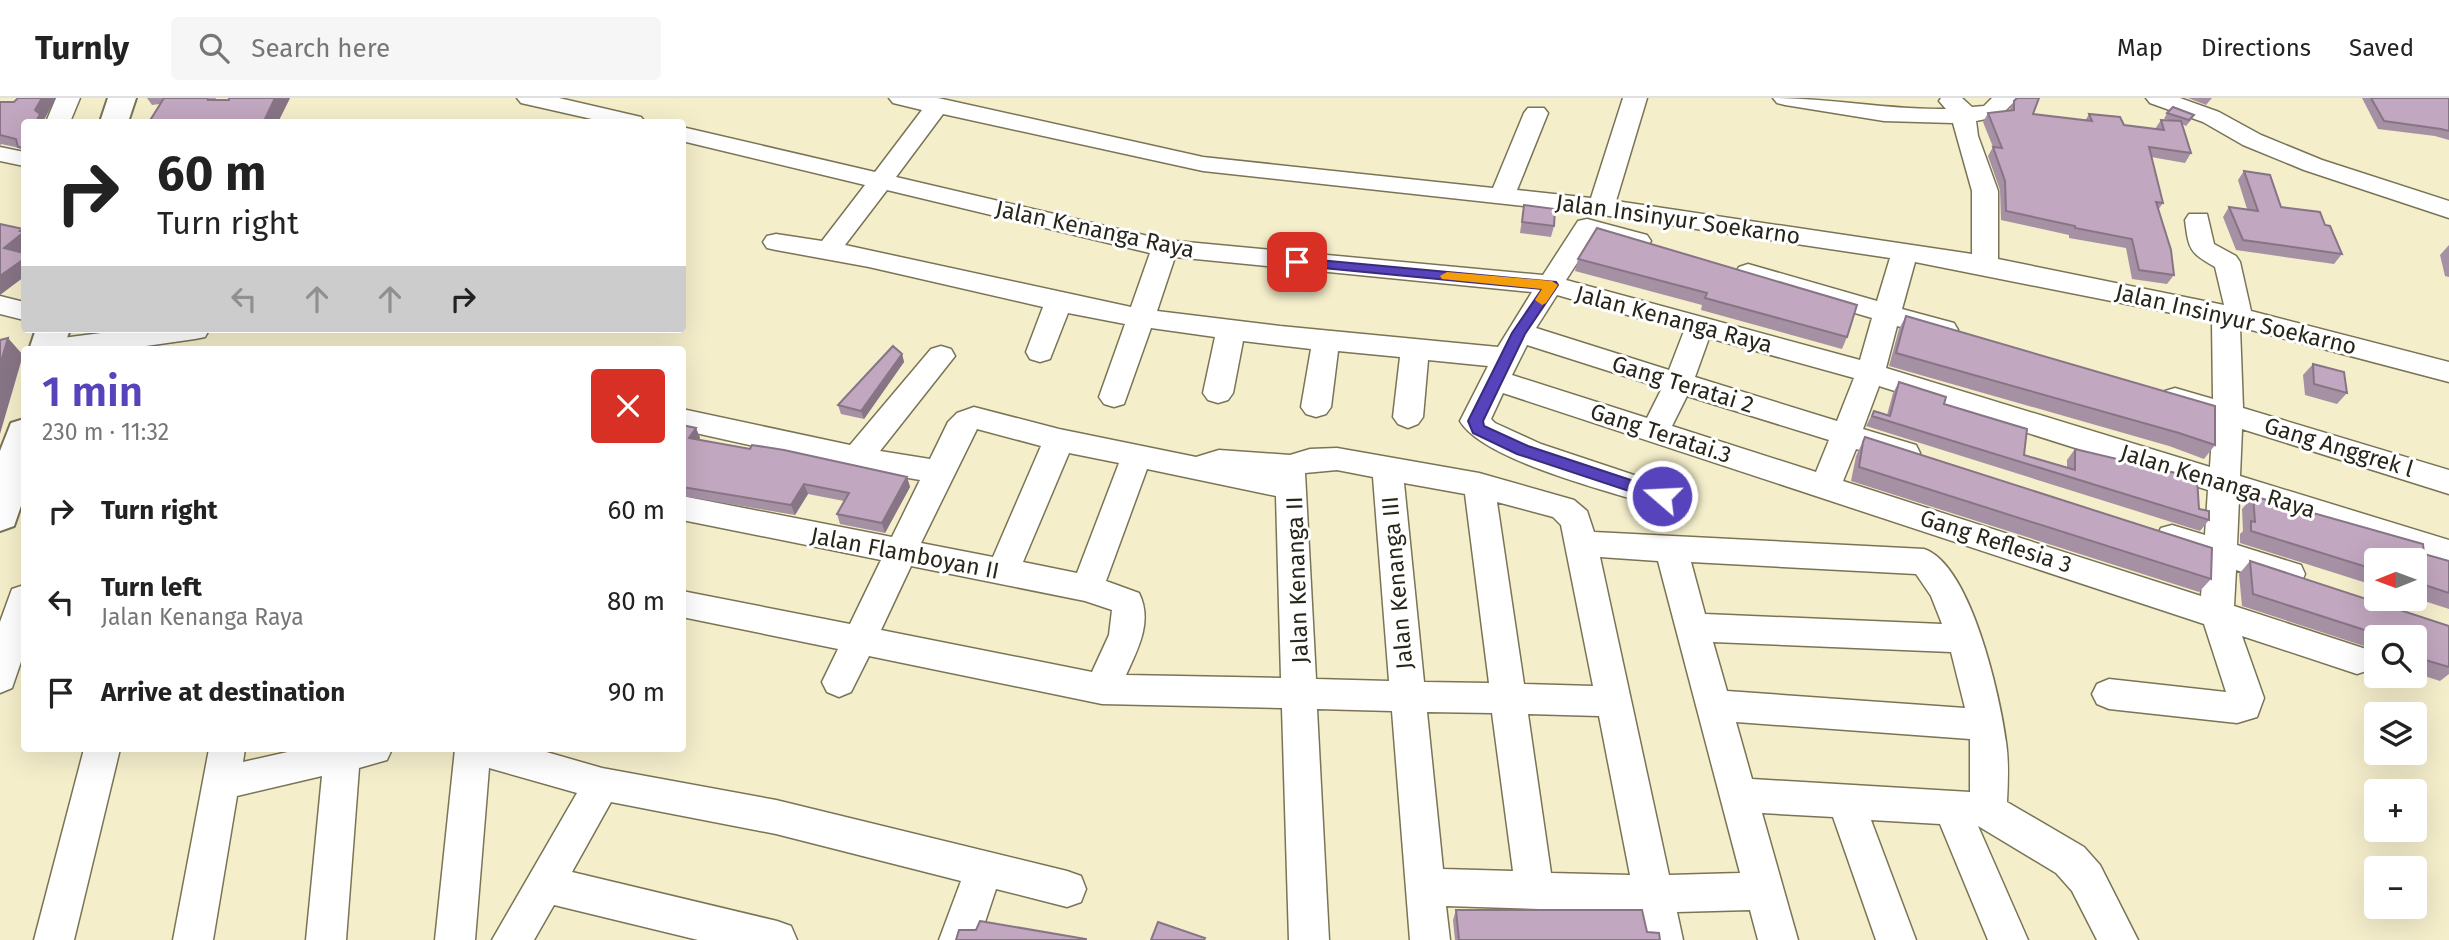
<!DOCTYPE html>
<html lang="en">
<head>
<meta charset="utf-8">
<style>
	body { margin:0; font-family:"Fira Sans",sans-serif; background:#f6f6f6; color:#222; height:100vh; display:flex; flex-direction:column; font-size:26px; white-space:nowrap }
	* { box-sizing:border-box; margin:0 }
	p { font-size:23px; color:#767676 }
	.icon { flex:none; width:38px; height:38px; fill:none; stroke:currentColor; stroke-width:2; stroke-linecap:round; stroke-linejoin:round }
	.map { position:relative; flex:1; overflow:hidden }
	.panel { position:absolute; left:21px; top:248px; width:665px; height:406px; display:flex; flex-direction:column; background:#fff; border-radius:7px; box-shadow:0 7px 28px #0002 }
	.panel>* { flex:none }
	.banner { position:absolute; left:21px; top:21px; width:665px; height:214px; border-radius:7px; box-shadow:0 7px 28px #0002; background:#fff; color:#222; overflow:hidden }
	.needle { width:46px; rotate:269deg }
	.buttons { position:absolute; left:2364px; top:450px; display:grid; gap:14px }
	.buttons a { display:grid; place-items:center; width:63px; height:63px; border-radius:7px; background:#fff; box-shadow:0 7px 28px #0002; font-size:35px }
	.pin { position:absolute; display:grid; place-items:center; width:60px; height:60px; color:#fff; margin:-30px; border-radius:14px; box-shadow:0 4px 10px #0006 }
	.me { position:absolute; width:77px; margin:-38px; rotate:289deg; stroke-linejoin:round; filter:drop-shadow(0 0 5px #0008) }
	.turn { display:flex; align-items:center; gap:24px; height:147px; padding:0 21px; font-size:32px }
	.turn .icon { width:91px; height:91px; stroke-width:2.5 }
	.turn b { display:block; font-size:49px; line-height:60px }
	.lanes { display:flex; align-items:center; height:66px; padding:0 21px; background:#0003; justify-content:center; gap:35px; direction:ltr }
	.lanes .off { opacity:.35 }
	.round { display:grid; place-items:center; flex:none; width:74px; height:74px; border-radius:7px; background:#f6f6f6 }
	.overview { display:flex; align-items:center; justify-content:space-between; height:119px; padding:0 21px }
	h1 { font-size:42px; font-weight:600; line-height:52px; color:#5743bb }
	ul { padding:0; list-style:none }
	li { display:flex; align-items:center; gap:21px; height:91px; padding:0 21px }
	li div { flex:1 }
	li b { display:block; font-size:26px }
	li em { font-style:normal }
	header { display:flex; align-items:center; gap:42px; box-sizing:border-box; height:98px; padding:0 35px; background:#fff; border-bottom:2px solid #e0e0e0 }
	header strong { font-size:33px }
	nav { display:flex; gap:38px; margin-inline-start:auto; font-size:24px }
	.search { width:490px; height:63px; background:#f6f6f6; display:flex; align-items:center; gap:18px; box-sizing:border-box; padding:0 24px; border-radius:7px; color:#767676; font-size:26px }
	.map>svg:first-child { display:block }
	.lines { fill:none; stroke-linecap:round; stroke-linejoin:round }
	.minor-casing { stroke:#797455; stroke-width:3 }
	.major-casing { stroke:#797455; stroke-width:4 }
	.minor { fill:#fff; fill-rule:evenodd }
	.major { fill:#fff; fill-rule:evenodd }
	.wall { fill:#a690a4 }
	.shaded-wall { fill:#877586 }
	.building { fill:#c1a7bf; stroke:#877586; stroke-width:2 }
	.route { fill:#5743bb; stroke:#392c7a; stroke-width:2 }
	.slow { fill:#f59e0b }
	.labels { text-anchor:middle; stroke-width:6; stroke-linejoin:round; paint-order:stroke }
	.street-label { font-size:23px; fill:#282619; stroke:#fff }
</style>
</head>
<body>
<header>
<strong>Turnly</strong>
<div class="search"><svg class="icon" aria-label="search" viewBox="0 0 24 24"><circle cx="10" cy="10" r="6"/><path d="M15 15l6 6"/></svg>Search here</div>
<nav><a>Map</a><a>Directions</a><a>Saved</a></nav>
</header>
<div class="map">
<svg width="2449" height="842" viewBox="0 0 2449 842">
	<rect width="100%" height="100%" fill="#f4eecb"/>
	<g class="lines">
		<g class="minor-casing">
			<path id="minor" d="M56,0H80L70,24H46Z
				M517,0H559L641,19L645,24H605L521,5Z
				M889,0H938L1203,59L1493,90L1524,15L1528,10H1544L1548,15L1517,92L1591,100L1623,0H1647L1616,103L1972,156V93L1953,25L1884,23L1785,7L1777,5L1773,0C1831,0 1888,12 1946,11L1939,3L1941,0H1962L1972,9L1984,8L1992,0H2018L2000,18L1976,23L1978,38L1998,93V161L2224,207L2215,169C2189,154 2189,152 2185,122L2189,116H2207L2214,146L2236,158L2240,164L2251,213L2449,264V284L2240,229L2243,310L2449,372V396L2242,331L2240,378L2449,442V468L2239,401L2237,447L2301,467L2305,476L2301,485L2289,489L2236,472L2234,508L2369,552L2374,562L2369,572L2357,576L2242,538L2264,600L2257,619L2237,625L2109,611L2097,606L2092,596L2097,586L2109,581L2226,594L2204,526L1503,295L1491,321L1495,325L1541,346L1673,390L1678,398L1673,406L1662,410C1616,395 1483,363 1460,323L1488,268L1428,262L1423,319L1418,326L1408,330L1398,326L1393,319L1400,259L1338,253L1331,309L1326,316L1316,319L1306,316L1301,309L1311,251L1243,243L1233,295L1228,302L1218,305L1208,302L1203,295L1215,239L1151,230L1124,306L1114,309L1104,306L1099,299L1125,226L1068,215L1050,261L1040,264L1030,261L1026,254L1043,209L869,169L776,152L767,150L763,144L767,138L776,136L822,143L865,87L682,43V29L875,74L922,12L893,5ZM943,16L1203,73L1596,116L1890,160L1877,203L1748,166L1739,169L1735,175L1739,181L1872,220L1860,262L1566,182L1594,139L1638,151L1647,149L1651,143L1647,137L1587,121L1578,123L1543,177L1165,142L896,79ZM887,92L1150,155L1131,209L845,147ZM1175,159L1532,194L1498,249L1280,228L1157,213ZM1915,164L2212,223L2213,301L2175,290L2165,293L2160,300L2165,307L2213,322L2210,369L1886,270L1897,228L1944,241L1954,239L1958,232L1954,225L1902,211ZM1557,197L1684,233L1669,272L1536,230ZM1709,240L1854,280L1837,323L1695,279ZM1527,247L1662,290L1647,320L1512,277ZM1879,288L2208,392L2205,437L2172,427L2161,430L2156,439L2161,448L2204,462L2201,498L1843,383L1856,351L1905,366L1916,363L1920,355L1916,347L1863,331ZM1687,298L1829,342L1816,374L1672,328Z
				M2146,0H2180L2219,14L2261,37L2322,62L2449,103V120L2304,72L2243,47L2203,24L2150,5Z
				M0,49L24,54V68L0,63Z
				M0,198L24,204V222L0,216Z
				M132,231L209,232L205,239L195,241L118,252H33L37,245L47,242Z
				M941,248L951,251L955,258L880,353L930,361L948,324L957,315L974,309L1059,331L1196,359L1219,352L1290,357L1310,351L1337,350L1479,375L1574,402L1587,413L1594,434L1924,451C1971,467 2000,598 2006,644C2009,664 2008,684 2007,704L2084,749L2100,767L2138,842H2097L2072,793L2056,775L1978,728L2028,842H1988L1940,726L1871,722L1916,842H1876L1833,719L1762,715L1798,842H1758L1750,812L1677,814L1683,842H1643L1638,814L1446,808L1450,842H1410L1392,613L1317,611L1329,842H1289L1282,610L1102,606L869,558L851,594L839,599L827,594L822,584L838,551L682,519V493L850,526L881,462L682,422V398L892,439L920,382L857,371L682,332V311L850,347L931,251ZM977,331L1041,348L993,459L921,445ZM1069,355L1119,365L1077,475L1023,464ZM1147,371L1276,398L1281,580L1126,577C1138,551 1153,523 1139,495L1106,483ZM1337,372L1373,379L1389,583L1316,581L1305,375ZM1404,385L1465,396L1489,585L1424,584ZM1497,404L1553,419L1561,427L1593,588L1524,586ZM1600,459L1658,463L1740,775L1669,777ZM1691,464L1916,476L1931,498L1942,526L1705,516ZM911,468L1085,503L1112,512L1109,537L1092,574L881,532ZM1713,544L1951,554L1965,610L1727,593ZM1427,614L1492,615L1513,773L1443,771ZM1528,616L1599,618L1630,777L1551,775ZM1736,624L1970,641V694L1752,681Z
				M24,487V555L12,590L0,595V524L12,491Z
				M84,651H120L74,842H34Z
				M209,651H245L243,664L301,651H392L387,662L359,670L346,842H306L322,678L237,698L213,842H173Z
				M455,651H536L602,670L776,702L1067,773L1081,778L1086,791L1081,804L1067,809L996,791L979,842H939L961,783L776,736L611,704L572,774L777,823L791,828L797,842H698L554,807L534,842H492L577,695L489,670L475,842H435Z"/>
		</g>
		<g class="major-casing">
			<path id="major" d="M108,0H136L128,24H100Z
				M36,231H70L63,252H29Z
				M24,321V399L14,428L0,433V353L11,325Z"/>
		</g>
		<use href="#minor" class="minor"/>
		<use href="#major" class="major"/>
	</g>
	<path class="wall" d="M147,0H216L215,2H229V0H290L278,24H149L160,6L152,7Z
		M2188,0H2212L2206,7Z
		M2362,0H2449V42L2435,38L2378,31Z
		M2014,3L2033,16L2085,23L2089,16L2124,27L2155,31L2161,22H2169L2164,21L2167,15L2191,22L2186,28L2182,26L2191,55L2185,65L2151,59L2163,105L2158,112L2174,177L2167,186L2132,181L2126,150L2069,140V137L2001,122L2000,92L1988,58L1993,49L1983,24L1988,15L2009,13Z
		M0,4H14L44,22L24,24V57L20,50L1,46L0,48Z
		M2244,73L2281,109L2325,127L2342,156L2334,166L2236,152L2223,119L2229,109L2247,111L2238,82Z
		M1524,107L1554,128L1551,139L1520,135Z
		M1597,130L1847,239L1842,251L1701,212L1702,207L1575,173L1578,161Z
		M2449,147V179L2445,178L2440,157Z
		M1906,218L2215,347L2204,361L2169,348L1889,268L1899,231Z
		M902,256L904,264L864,321L841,316L838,307Z
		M2313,266L2347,295L2337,306L2305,297L2303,277Z
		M1899,284L1944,306L2024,357L2067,370V362L2075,351L2199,411L2209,422L2200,433L1866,328L1874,313L1887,317L1893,295Z
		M682,327L696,330L700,340L699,342L907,379L910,389L885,435L840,426L837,416L844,403L808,396L795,417L682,398Z
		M1865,339L2211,481L2199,494L1851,383L1856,358Z
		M2253,398L2424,456L2449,463V511L2415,500V462H2376V488L2240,445V436L2243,433L2242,411Z
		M2250,463L2449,528V576L2440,583L2415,575V539H2376V564L2370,550L2242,508L2239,476Z
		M1456,812L1647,834L1660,842H1455L1453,822Z"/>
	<path class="shaded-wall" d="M42,0H56L44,22L46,24H36L35,12Z
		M275,0H290L278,24H265L264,23Z
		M23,131L24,133V153L14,161L4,150Z
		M24,161V179L0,197V178Z
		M8,240L23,257L0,336V267Z
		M902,256L904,264L864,321L861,313Z
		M696,330L700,340L693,350L689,340Z
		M907,379L910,389L885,435L882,425Z
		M804,386L808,396L795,417L791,407Z"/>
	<path class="building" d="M18,0H42L35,12L40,16L36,24H24V50L18,49L16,41L0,37V4H14Z
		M164,0H207L208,2H229V0H275L264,23L253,24H149Z
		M2017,0H2039L2033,16L2092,23L2089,16L2120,19L2124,27L2164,32L2161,22L2181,23L2191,55L2149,49L2163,105L2156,104L2171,152L2174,177L2139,172L2132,141L2075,130V128L2006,113L2005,83L1993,49L2002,50L1988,15L2014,12V3Z
		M2371,0H2449V33L2441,31L2384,23Z
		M2173,9L2194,17L2189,22L2167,15Z
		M2244,73L2270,77L2281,109L2320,114L2325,127L2330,128L2342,156L2243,142L2229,109L2258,113Z
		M1524,107L1555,111L1554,128L1522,124Z
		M0,126L23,131L20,133L24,134L4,150L24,155V161L0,178Z
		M1597,130L1857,207L1847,239L1705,200L1707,195L1578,161Z
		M1906,218L2215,308V347L2179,335L1896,255Z
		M8,240L0,267V242Z
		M893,248L902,256L861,313L838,307Z
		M2313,266L2344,274L2347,295L2314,286Z
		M1899,284L1946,299L1944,306L2027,331L2024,357L2075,372V351L2197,380L2199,411L2209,413V422L1872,318L1874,313L1890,318Z
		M682,327L696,330L689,340L750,351L752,347L784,352L907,379L882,425L837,416L849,395L804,386L791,407L682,389Z
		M1865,339L2212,450L2211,481L1859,369L1863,344Z
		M2253,398L2423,446L2424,456L2449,463V495L2419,485H2415V462H2376V472L2251,433V423L2255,424Z
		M2250,463L2449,528V569L2415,559V539H2384L2383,538L2253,496Z
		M1456,812H1642L1647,834L1659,835L1660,842H1459Z
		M980,823L1086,841V842H956L959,832H976Z
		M1158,824L1205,840L1204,842H1151Z"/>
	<path class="route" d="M1297,160L1556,184L1558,187L1525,236L1483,323L1484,328L1528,348L1667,394V402L1662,404L1517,356L1473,335L1468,323L1512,235L1542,191L1292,167L1290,164Z"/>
	<path class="slow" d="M1447,174L1552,183L1558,187L1546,205L1542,207L1535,202L1542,191L1442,181L1440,178Z"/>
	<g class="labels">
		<g class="street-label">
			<text transform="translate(1678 121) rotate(8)" y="8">Jalan Insinyur Soekarno</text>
			<text transform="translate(1095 131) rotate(12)" y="8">Jalan Kenanga Raya</text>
			<text transform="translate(1674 221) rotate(15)" y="8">Jalan Kenanga Raya</text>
			<text transform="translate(2236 221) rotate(13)" y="8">Jalan Insinyur Soekarno</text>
			<text transform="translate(1683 286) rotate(17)" y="8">Gang Teratai 2</text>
			<text transform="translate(1661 335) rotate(18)" y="8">Gang Teratai.3</text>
			<text transform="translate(2339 349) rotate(17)" y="8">Gang Anggrek l</text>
			<text transform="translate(2218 383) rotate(17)" y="8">Jalan Kenanga Raya</text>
			<text transform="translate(1996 443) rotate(18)" y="8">Gang Reflesia 3</text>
			<text transform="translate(905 455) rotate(11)" y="8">Jalan Flamboyan II</text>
			<text transform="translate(1297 482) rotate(-92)" y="8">Jalan Kenanga II</text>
			<text transform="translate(1397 485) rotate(-95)" y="8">Jalan Kenanga III</text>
		</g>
	</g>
</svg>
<div class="buttons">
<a><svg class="needle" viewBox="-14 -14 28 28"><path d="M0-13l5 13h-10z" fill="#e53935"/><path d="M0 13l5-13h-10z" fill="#767676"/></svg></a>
<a><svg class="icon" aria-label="search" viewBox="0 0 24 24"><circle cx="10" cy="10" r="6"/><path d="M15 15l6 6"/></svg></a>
<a><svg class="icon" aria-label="layers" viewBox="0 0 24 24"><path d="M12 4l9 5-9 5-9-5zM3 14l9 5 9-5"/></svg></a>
<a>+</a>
<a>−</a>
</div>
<div class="pin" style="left:1297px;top:164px;background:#d93025"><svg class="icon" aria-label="arrive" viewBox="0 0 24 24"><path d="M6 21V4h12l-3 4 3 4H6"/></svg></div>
<svg class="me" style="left:1662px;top:398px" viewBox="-20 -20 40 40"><circle r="17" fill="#5743bb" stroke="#fff" stroke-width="3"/><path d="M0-11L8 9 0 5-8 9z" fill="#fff"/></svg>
<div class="banner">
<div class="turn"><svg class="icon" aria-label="right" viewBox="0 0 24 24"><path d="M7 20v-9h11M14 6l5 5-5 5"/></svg><div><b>60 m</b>Turn right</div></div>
<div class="lanes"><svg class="icon off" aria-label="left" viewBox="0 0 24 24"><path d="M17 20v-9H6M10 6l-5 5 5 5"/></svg><svg class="icon off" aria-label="ahead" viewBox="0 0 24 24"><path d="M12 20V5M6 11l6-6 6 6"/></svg><svg class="icon off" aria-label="ahead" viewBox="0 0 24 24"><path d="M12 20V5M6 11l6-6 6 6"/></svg><svg class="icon" aria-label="right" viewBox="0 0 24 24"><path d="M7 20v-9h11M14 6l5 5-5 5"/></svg></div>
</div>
<section class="panel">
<div class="overview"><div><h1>1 min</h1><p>230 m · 11:32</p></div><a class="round" style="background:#d93025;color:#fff"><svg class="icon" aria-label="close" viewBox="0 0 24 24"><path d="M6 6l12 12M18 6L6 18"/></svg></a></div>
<ul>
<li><svg class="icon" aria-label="right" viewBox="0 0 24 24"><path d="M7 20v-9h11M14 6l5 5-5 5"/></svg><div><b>Turn right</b></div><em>60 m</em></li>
<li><svg class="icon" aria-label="left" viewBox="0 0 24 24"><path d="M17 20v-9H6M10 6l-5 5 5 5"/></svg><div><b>Turn left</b><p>Jalan Kenanga Raya</p></div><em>80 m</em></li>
<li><svg class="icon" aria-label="arrive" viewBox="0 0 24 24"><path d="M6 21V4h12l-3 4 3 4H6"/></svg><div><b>Arrive at destination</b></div><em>90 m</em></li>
</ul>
</section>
</div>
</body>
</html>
